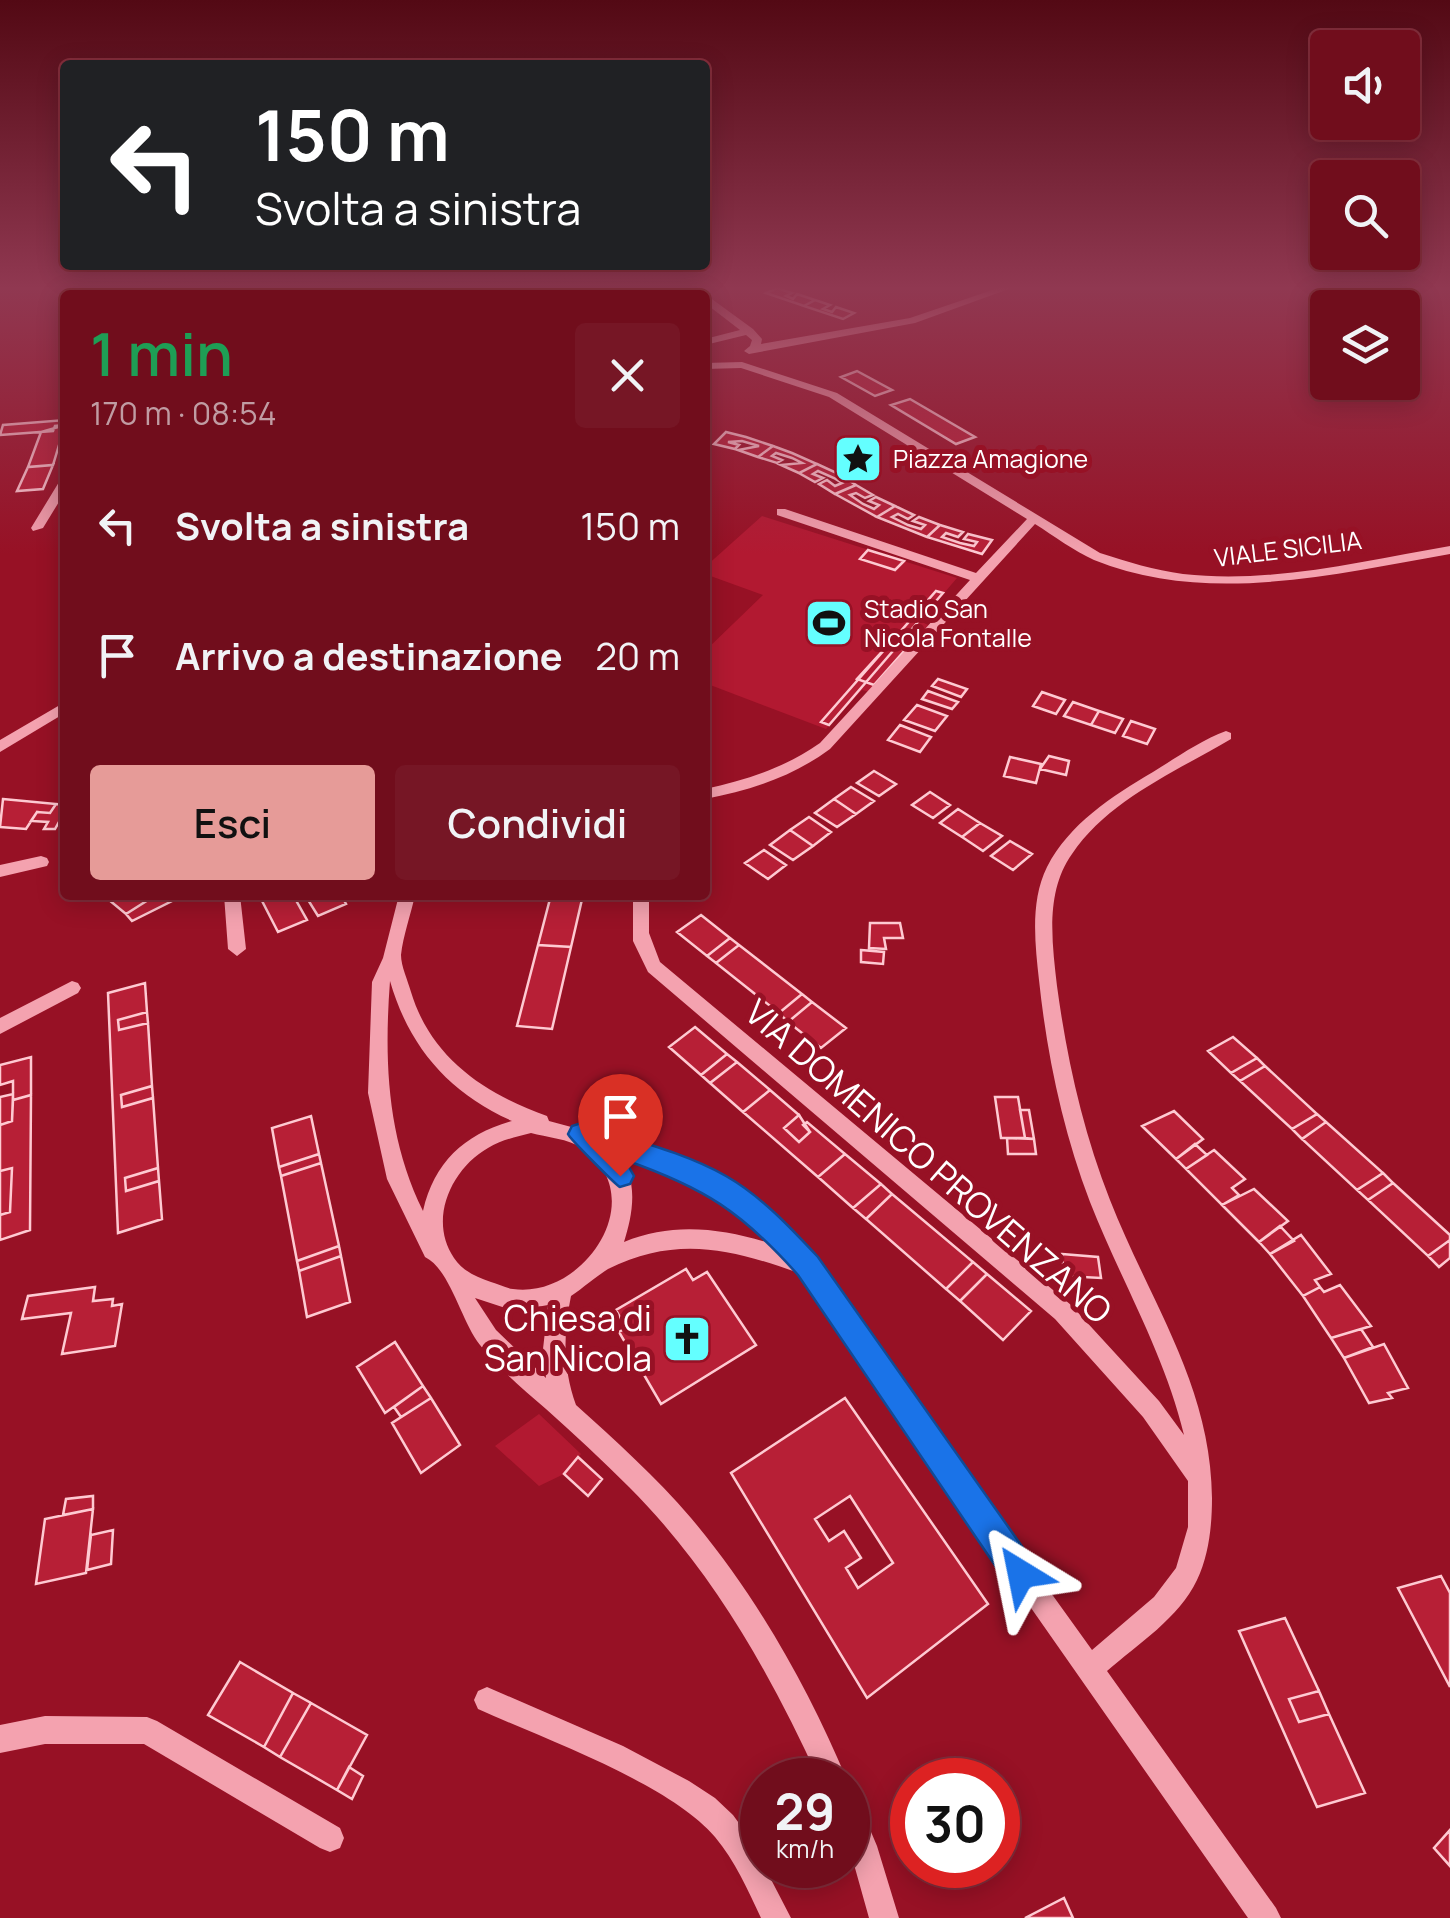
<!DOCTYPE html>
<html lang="it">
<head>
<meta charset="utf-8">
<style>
	body { margin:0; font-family:Manrope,sans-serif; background:#761625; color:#f1f3f6; height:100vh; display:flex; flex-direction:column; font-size:38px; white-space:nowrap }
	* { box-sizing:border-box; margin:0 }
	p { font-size:32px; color:#c09ca3 }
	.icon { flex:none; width:55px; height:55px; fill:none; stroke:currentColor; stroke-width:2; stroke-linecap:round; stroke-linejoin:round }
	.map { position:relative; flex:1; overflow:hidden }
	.panel { position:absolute; left:60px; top:290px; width:650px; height:610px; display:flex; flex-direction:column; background:#710d1c; border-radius:10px; box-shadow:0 5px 25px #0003,0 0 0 2px #832d3b }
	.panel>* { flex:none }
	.guide { position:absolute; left:60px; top:60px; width:650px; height:210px; border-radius:10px; box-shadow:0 5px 25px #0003,0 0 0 2px #832d3b; background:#202124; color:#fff; overflow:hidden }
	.tools { position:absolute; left:1310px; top:30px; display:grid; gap:20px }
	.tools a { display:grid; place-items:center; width:110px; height:110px; border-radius:10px; background:#710d1c; box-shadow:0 5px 25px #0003,0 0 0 2px #832d3b; font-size:50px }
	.speed { position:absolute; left:740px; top:1758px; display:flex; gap:20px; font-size:50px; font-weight:700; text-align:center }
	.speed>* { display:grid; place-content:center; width:130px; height:130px; border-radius:50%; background:#710d1c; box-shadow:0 5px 25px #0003,0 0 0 2px #832d3b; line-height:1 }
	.speed small { font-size:25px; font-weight:400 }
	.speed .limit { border:15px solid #d22; background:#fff; color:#111 }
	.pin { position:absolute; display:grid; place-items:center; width:85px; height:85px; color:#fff; margin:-102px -42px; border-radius:50% 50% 50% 0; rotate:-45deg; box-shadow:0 0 10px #0007 }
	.pin .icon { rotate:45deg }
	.me { position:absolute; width:110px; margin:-55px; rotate:325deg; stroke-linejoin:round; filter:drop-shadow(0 0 8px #0008) }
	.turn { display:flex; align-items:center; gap:35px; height:210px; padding:0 30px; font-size:45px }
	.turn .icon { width:130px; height:130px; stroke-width:2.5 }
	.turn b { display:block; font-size:70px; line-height:85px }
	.round { display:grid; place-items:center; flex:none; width:105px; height:105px; border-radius:10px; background:#761625 }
	.head { display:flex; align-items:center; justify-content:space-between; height:170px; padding:0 30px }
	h1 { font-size:60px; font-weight:600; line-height:75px; color:#1e9e55 }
	.action { display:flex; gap:20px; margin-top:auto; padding:20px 30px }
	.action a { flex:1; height:115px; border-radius:10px; background:#e69b98; color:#111; font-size:40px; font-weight:600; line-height:115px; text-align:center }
	.action a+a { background:#761625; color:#f1f3f6 }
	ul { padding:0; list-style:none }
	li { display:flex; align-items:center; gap:30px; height:130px; padding:0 30px }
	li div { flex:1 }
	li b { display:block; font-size:38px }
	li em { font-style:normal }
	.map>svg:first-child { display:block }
	.green { fill:#b21931 }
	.building { fill:#b71f36; stroke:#fecad2; stroke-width:2.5; fill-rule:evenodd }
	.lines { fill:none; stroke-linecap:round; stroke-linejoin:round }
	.minor { fill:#f4a2af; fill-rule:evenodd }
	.route { fill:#1a73e8; stroke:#114b97; stroke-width:2.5 }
	.labels { text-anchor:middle; stroke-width:10; stroke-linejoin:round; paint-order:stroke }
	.far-poi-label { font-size:25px; fill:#fff; stroke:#971125; text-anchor:start }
	.far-street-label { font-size:25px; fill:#fff; stroke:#971125 }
	.near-street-label { font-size:35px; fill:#fff; stroke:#971125 }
	.near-poi-label { font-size:35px; fill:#fff; stroke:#971125; text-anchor:end }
</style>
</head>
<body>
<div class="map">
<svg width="1450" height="1918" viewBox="0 0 1450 1918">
	<rect width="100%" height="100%" fill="#971125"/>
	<path class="green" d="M762,516L957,578L920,621L928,625L924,630L915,627L867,683L875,686L870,692L862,690L826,729L705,683V651L763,595L705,574V567Z
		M539,1414L581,1454L564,1474L539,1486L495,1446Z"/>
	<path class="building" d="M777,288L792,293L786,296L793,299L797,294L815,300L804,306L766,293Z
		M815,300L830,305L823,309L832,312L836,307L854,313L843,319L804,306Z
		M857,371L892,390L875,396L841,377Z
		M910,399L975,437L956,444L891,405Z
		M65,420V425L55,426L53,431L0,435L3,425Z
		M65,425L53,465L28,467L41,432Z
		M726,432L746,437L773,446L758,457L738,450L759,446L742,441L728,442L739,445L735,449L714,444Z
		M773,446L792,453L817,464L799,473L781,465L802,463L792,458L776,453L772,456L782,460L777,463L758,457Z
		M817,464L839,474L856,485L835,494L819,484L827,480L835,486L842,483L834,478L818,471L813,474L823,478L815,482L799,473Z
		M53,465L43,489L17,491L28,467Z
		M856,485L873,495L865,498L856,493L850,495L863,504L874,509L879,505L869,501L876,497L895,506L877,517L835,494Z
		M895,506L914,515L908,519L898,514L892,517L908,525L921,529L925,525L913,521L919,517L940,525L927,537L877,517Z
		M940,525L963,532L958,537L946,533L942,537L960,543L974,546L977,542L964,539L968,534L992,540L982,554L927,537Z
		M868,550L904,561L895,570L860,559Z
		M936,591L943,593L829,725L821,722Z
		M889,644L905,650L874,685L857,679Z
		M938,679L967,689L961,697L932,686Z
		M928,691L958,702L952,709L922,699Z
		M1042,692L1065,700L1056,714L1033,706Z
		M1073,702L1099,711L1091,725L1064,716Z
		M917,705L947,716L935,731L904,720Z
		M1099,711L1123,719L1115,733L1091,725Z
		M1131,721L1155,729L1147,744L1123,736Z
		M900,725L931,737L920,752L888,740Z
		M1049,756L1069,761L1066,775L1040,769Z
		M1010,757L1041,764L1036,783L1004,776Z
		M874,771L896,784L879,796L857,783Z
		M851,787L874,801L856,814L834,799Z
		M930,792L950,805L933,818L912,805Z
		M3,799L56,804L50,813L37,812L26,829L0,827Z
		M834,799L856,814L837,827L815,813Z
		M56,804L65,805V811L55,829H44L48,822L31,821L37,812L50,813Z
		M958,809L980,823L962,837L940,823Z
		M809,817L831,832L813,846L790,830Z
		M980,823L1002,836L983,851L962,837Z
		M790,830L813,846L793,860L770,845Z
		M1010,841L1032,854L1013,870L991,856Z
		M764,850L786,865L768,879L745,863Z
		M103,895H156L126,914Z
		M156,895H168L172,901L132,921L126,914Z
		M259,895H293L307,920L278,932Z
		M305,895H341L346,904L318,916Z
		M551,895H583L571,947L538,945Z
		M701,915L730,938L707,956L677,932Z
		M870,923H900L903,938H884L886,949L869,948Z
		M730,938L739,945L716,963L707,956Z
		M538,945L571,947L552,1029L517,1026Z
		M739,945L802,994L779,1013L716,963Z
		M861,950L884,952L883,964L861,962Z
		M145,983L147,1012L118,1020L119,1030L148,1023L152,1086L121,1095L122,1107L153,1098L158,1168L125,1178L126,1191L159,1181L162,1219L118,1233L108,993Z
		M802,994L812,1002L788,1022L779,1013Z
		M812,1002L846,1028L821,1048L788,1022Z
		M147,1012L148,1023L119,1030L118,1020Z
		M695,1027L727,1054L701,1075L669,1047Z
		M1233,1037L1257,1058L1231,1073L1208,1051Z
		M727,1054L737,1062L710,1083L701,1075Z
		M31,1057V1095L13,1100V1081L0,1085V1065Z
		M1257,1058L1265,1066L1240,1081L1231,1073Z
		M737,1062L770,1090L743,1112L710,1083Z
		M1265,1066L1317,1114L1292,1129L1240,1081Z
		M152,1086L153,1098L122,1107L121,1095Z
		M770,1090L799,1115L784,1128L799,1142L810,1132L803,1125L807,1122L845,1154L818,1177L743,1112Z
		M13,1094L12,1121L0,1125V1097Z
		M31,1095L30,1230L0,1240V1215L10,1212L12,1168L0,1171V1125L12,1121L13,1100Z
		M995,1097H1018L1025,1138H1001Z
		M1020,1110H1029L1034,1139L1025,1138Z
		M1174,1111L1203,1139L1176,1159L1142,1126Z
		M1317,1114L1326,1122L1302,1139L1292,1129Z
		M799,1115L810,1132L799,1142L784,1128Z
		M311,1116L319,1154L279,1167L272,1128Z
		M1326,1122L1383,1173L1357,1190L1302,1139Z
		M1007,1138L1034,1139L1036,1154H1008Z
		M1195,1144L1207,1155L1186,1169L1176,1159Z
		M1214,1150L1245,1179L1232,1188L1239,1195L1222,1205L1186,1169Z
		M319,1154L321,1163L281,1176L279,1167Z
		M845,1154L881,1184L853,1208L818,1177Z
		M321,1163L339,1246L297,1261L281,1176Z
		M12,1168L10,1212L0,1215V1171Z
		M158,1168L159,1181L126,1191L125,1178Z
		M1383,1173L1393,1183L1368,1200L1357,1190Z
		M1393,1183L1450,1235V1240L1428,1256L1368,1200Z
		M881,1184L892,1194L866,1219L853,1208Z
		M1254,1189L1288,1221L1259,1242L1222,1205Z
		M892,1194L973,1262L946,1289L866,1219Z
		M1280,1226L1294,1241L1270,1254L1259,1242Z
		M1301,1235L1331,1274L1315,1280L1320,1287L1303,1296L1270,1254Z
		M1450,1240V1258L1439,1267L1428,1256Z
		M339,1246L341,1256L299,1271L297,1261Z
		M1062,1254L1098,1257L1101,1278L1064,1276Z
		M341,1256L350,1302L307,1317L299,1271Z
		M973,1262L987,1274L960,1301L946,1289Z
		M686,1269L693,1280L707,1272L756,1345L661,1404L619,1332L626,1328L616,1310Z
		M987,1274L1031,1311L1003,1340L960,1301Z
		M1340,1285L1371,1326L1331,1338L1303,1296L1320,1287L1324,1292Z
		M95,1287L93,1301L113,1299L112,1306L122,1304L115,1346L62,1354L71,1313L22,1319L28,1296Z
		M1361,1329L1373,1347L1344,1358L1331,1338Z
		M395,1342L423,1386L385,1413L357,1367Z
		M1384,1344L1408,1388L1388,1393L1392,1398L1369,1403L1344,1358Z
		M423,1386L431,1398L401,1417L394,1407Z
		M431,1398L460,1445L421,1473L392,1423Z
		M845,1398L988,1604L867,1698L731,1473ZM850,1496L893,1563L858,1588L846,1568L861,1558L844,1531L829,1541L815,1519Z
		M578,1457L602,1479L588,1496L564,1474Z
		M93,1496V1509L63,1515L66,1499Z
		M93,1509L86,1573L36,1584L45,1519Z
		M113,1530L111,1564L87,1570L91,1535Z
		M1441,1576L1450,1593V1687L1398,1588Z
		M1285,1618L1319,1691L1289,1699L1299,1722L1329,1714L1365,1793L1317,1807L1239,1631Z
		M240,1662L293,1693L264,1747L208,1715Z
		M1319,1691L1329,1714L1299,1722L1289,1699Z
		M293,1693L311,1703L280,1757L264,1747Z
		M311,1703L367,1735L337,1790L280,1757Z
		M349,1767L363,1776L352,1799L337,1790Z
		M1450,1830V1866L1434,1848Z
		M1064,1898L1073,1918H1025Z"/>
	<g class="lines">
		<path class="minor" d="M634,286H649L621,295H606Z
			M684,286H694L753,329L762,339L761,344L910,318L1004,286H1017L915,323L749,354L744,351L750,346L752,340L746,335L705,345V339L740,330L705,303V295H695Z
			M742,362L837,393L1100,553C1128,562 1154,570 1183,574C1272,584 1363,561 1450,546V554C1334,574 1208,606 1094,560C1074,551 1054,536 1035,524L830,749C792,777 751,790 705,799V789C747,780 784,768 820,743L970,580L777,515V509H785L976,573L1027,519L829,397L741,368L705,369V363Z
			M65,479V492L43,528L33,531L31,528L59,482Z
			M65,702V713L0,752V740Z
			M1226,731L1231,733V739C1177,771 1108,800 1072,854C1045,892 1052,942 1057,986C1067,1060 1083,1131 1110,1200C1150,1302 1211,1385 1212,1498C1212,1525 1209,1555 1197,1580C1179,1618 1138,1644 1107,1671L1276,1908L1281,1918H1248L796,1272C728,1248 675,1236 608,1269C598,1275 583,1288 571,1296C563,1334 563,1369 576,1405C616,1441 656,1477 691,1518C756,1595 808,1687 847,1780H819C770,1673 713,1571 629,1487C602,1460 574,1434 546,1409C523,1389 499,1369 480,1345C461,1321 450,1269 425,1257L387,1179L368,1093L372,982L383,958L399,895H415C411,914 403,936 401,955C401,966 408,981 411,992C431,1058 485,1094 547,1116L549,1121L575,1128L581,1126C648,1146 717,1168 772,1214C787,1227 800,1248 815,1259L817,1267L1092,1650L1154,1597L1176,1568L1188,1527V1481L1143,1417L1055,1319L648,972L633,941V895H649V933L660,962L1071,1305L1159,1401L1184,1435C1164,1352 1121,1281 1090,1202C1063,1131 1047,1056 1039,980C1035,944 1030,901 1047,867C1069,824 1112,796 1153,772C1176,758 1201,740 1226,731ZM390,981C409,1047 449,1093 512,1121C465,1134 434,1162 423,1211C387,1138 384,1061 390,981ZM531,1133C546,1137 569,1139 582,1148C653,1197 584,1299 513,1289C506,1288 498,1284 491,1282C476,1277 463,1271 454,1258C428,1220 451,1169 488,1148C501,1140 516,1137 531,1133ZM615,1153C676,1174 730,1200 776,1245C725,1229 675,1221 624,1242C633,1214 640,1176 615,1153ZM475,1298L515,1311L548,1305L543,1349L546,1378L496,1330Z
			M41,856L47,858L49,862L47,866L0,877V865Z
			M224,895H240L246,949L237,956L228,949Z
			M72,981L78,983L81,988L78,993L0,1034V1018Z
			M487,1687L623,1746L689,1781L715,1798L733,1815L749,1837L791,1918H761C748,1890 735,1861 715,1837C669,1783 544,1739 478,1709L474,1700L478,1691Z
			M45,1716L147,1717L157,1721L340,1828L344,1838L340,1848L330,1852L320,1848L144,1744H45L0,1753V1725Z
			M848,1797L858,1801L877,1846L899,1918H869L848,1843Z"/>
	</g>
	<linearGradient id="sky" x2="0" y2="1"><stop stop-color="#530914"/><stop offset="0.52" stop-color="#903851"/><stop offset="1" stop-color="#903851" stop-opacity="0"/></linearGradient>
	<rect width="1450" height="554" fill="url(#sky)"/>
	<path class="route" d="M581,1123C628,1139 682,1151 726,1176C761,1196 790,1227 818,1257L1033,1562L1037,1574L1033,1586L1021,1590L1009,1586L798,1275C742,1212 705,1188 625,1160L634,1176L630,1184L620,1187C617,1186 570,1139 568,1134L572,1126Z"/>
	<defs>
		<g id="sight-square" transform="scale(2.5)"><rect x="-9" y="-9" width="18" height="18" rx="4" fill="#64ffff" stroke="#971125"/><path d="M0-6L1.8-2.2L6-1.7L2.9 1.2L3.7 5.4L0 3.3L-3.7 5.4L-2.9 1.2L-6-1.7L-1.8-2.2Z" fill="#111"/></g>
		<g id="stadium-square" transform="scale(2.5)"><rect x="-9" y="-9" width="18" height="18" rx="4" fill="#64ffff" stroke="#971125"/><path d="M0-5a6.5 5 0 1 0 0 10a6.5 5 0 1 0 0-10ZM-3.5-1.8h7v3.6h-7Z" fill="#111"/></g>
		<g id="church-square" transform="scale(2.5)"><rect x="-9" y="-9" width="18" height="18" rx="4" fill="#64ffff" stroke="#971125"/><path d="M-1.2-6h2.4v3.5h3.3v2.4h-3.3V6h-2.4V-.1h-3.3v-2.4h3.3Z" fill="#111"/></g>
	</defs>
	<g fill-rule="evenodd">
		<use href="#sight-square" x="858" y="459"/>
		<use href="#stadium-square" x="829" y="623"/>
		<use href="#church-square" x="687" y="1339"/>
	</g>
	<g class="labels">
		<g class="far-poi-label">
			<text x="893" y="468">Piazza Amagione</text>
			<text x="864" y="618">Stadio San<tspan x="864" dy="29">Nicola Fontalle</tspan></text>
		</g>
		<g class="far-street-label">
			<text transform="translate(1288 549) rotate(-7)" y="9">VIALE SICILIA</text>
		</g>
		<g class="near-street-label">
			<text transform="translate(928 1162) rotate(41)" y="12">VIA DOMENICO PROVENZANO</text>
		</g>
		<g class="near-poi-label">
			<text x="652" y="1331">Chiesa di<tspan x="652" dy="40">San Nicola</tspan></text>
		</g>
	</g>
</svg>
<div class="tools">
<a><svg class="icon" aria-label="sound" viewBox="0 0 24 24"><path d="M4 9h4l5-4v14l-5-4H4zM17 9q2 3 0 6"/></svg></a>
<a><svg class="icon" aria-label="search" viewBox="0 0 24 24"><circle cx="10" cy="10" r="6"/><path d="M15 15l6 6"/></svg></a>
<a><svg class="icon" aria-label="layers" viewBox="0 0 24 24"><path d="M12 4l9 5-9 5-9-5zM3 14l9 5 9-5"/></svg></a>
</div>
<div class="speed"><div>29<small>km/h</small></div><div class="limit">30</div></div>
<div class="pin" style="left:620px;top:1176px;background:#d93025"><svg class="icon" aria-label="arrive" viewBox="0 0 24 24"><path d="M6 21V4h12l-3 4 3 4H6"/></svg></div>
<svg class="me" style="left:1021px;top:1574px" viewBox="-20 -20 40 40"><path d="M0-17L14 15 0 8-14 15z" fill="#1a73e8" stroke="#fff" stroke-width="4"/></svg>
<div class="guide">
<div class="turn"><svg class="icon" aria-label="left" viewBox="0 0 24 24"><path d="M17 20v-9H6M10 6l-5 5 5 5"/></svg><div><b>150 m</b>Svolta a sinistra</div></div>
</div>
<section class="panel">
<div class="head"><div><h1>1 min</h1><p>170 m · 08:54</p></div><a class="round"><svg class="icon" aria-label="close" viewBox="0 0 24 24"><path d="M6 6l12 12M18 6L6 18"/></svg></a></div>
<ul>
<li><svg class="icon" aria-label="left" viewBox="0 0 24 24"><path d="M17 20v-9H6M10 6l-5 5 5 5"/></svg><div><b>Svolta a sinistra</b></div><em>150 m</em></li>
<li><svg class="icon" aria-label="arrive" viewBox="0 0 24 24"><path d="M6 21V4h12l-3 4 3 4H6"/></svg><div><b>Arrivo a destinazione</b></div><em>20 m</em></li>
</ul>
<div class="action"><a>Esci</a><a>Condividi</a></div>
</section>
</div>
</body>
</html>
